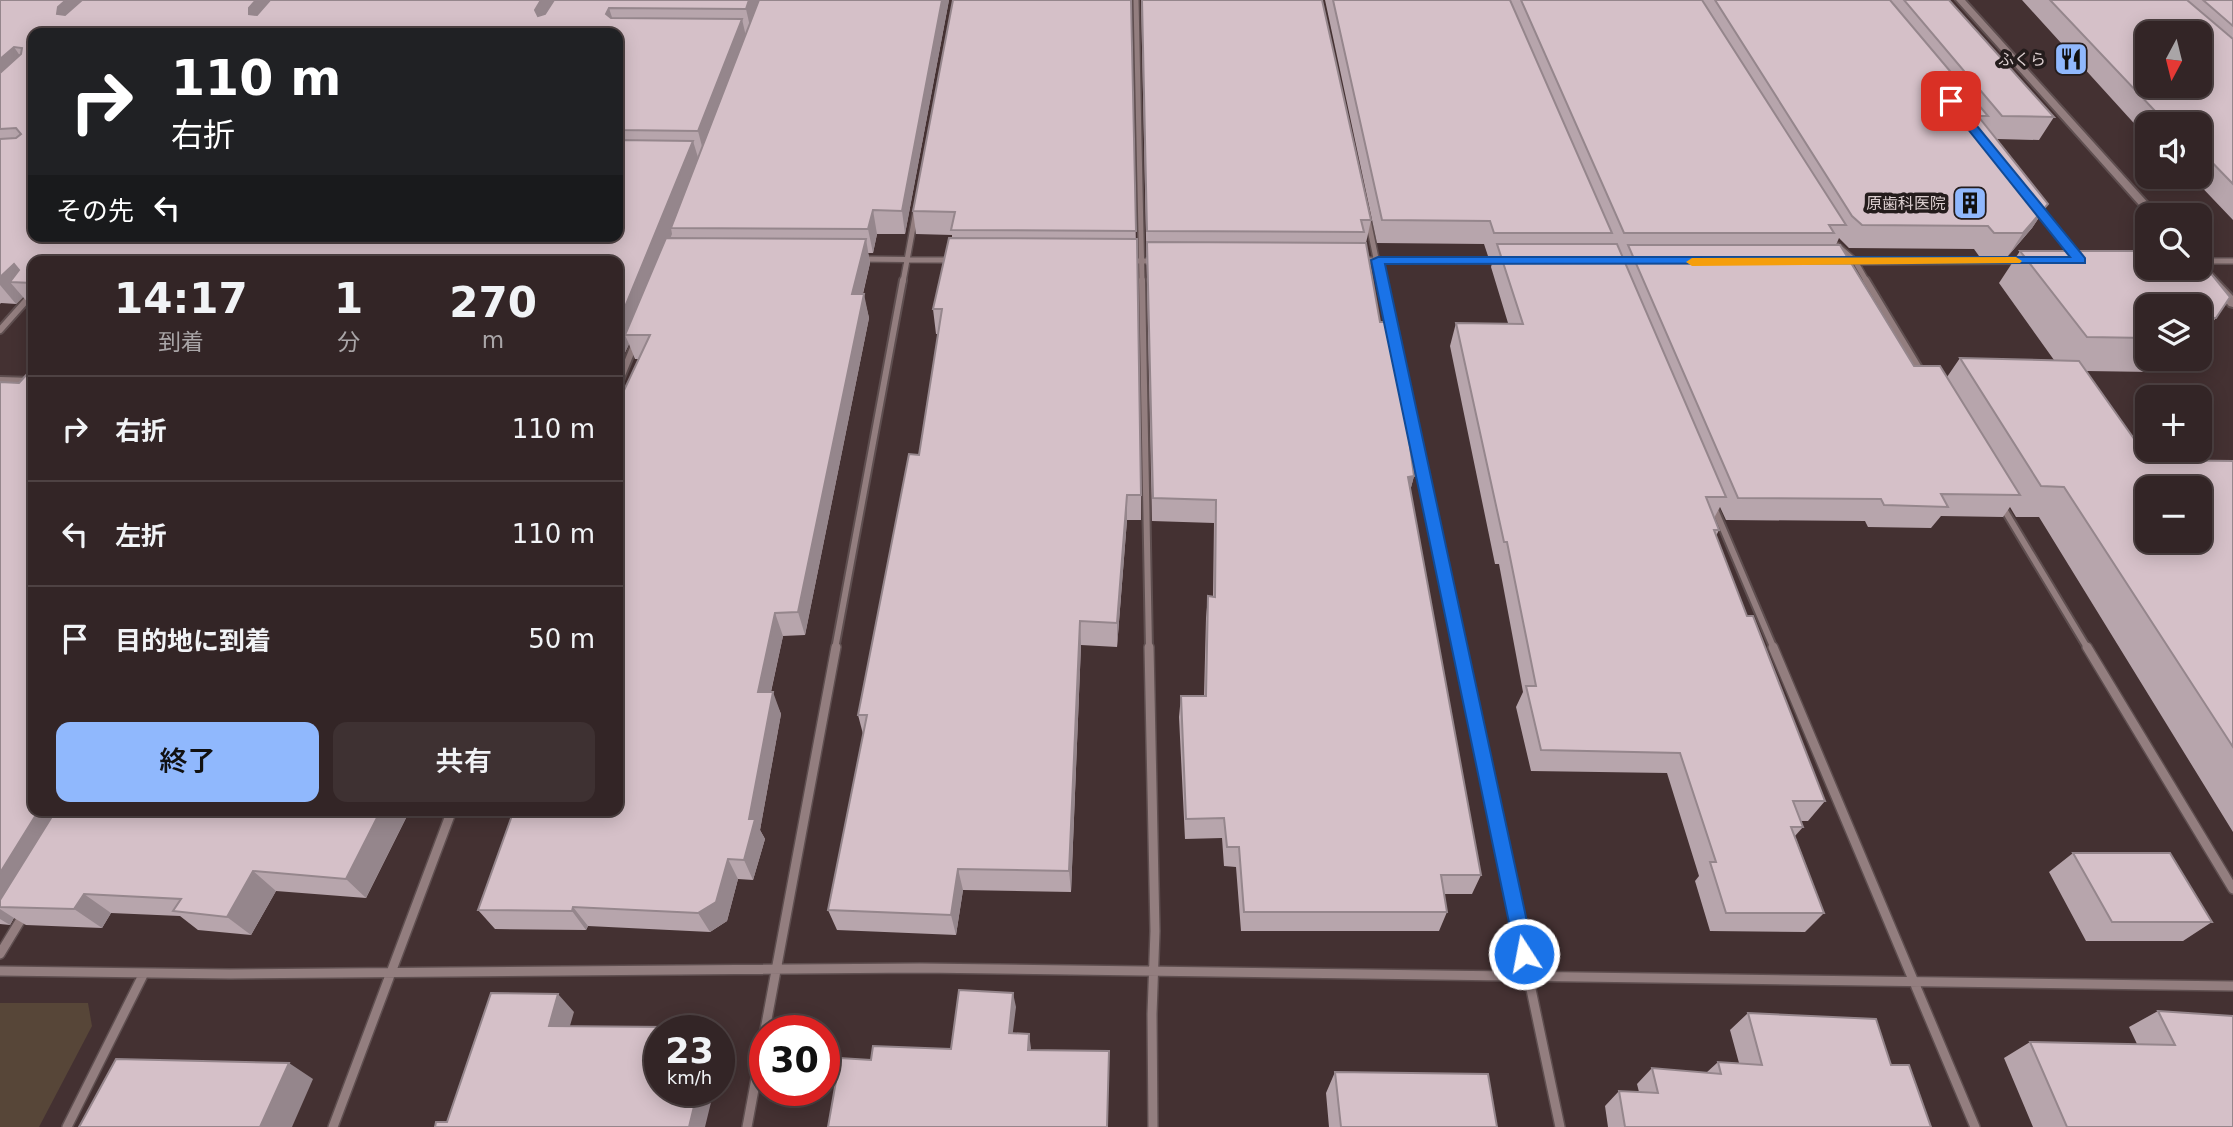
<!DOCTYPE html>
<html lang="ja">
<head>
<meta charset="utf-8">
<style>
	body { margin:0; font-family:"DejaVu Sans","Noto Sans JP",sans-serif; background:#3e3132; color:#f1f3f6; height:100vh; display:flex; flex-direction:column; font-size:26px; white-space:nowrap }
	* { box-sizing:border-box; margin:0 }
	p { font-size:23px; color:#a9a5a7 }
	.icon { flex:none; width:38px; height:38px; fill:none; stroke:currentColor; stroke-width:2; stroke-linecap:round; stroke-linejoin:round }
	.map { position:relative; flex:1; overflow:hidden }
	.sheet { position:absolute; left:28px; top:256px; width:595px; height:560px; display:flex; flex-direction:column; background:#332526; border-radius:14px; box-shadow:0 4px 18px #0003,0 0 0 2px #4e4243 }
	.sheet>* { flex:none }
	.banner { position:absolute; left:28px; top:28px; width:595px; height:214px; border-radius:14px; box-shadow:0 4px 18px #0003,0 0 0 2px #4e4243; background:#202124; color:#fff; overflow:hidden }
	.needle { width:46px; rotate:187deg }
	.controls { position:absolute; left:2135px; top:21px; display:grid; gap:14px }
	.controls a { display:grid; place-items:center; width:77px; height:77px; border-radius:14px; background:#332526; box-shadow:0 4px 18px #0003,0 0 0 2px #4e4243; font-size:35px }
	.speed { position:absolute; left:644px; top:1015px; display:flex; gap:14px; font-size:35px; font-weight:700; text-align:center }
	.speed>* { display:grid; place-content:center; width:91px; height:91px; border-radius:50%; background:#332526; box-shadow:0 4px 18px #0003,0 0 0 2px #4e4243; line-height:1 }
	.speed small { font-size:18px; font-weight:400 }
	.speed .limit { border:10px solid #d22; background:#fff; color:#111 }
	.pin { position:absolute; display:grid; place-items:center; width:60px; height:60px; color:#fff; margin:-30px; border-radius:14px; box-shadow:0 4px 10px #0006 }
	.me { position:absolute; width:77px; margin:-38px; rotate:349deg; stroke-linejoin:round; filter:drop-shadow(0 0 5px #0008) }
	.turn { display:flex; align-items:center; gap:24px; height:147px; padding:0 28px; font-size:32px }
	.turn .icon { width:91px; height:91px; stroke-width:2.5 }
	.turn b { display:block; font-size:49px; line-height:60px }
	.then { display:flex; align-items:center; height:66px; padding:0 28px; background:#0003; gap:14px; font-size:26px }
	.eta { display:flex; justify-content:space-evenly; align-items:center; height:119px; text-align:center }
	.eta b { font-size:42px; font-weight:600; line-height:49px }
	.button { display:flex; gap:14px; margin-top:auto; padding:14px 28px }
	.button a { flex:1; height:80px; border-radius:14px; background:#90b8fd; color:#111; font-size:28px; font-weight:600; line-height:80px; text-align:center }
	.button a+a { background:#3e3132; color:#f1f3f6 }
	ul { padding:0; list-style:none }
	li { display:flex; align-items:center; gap:21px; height:105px; padding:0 28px; border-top:2px solid #4e4243 }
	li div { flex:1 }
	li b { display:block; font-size:26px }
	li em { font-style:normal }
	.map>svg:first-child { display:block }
	.green { fill:#574638 }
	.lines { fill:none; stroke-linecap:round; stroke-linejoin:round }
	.street-far2-casing { stroke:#5f4f50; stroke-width:8 }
	.street-far1-casing { stroke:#5f4f50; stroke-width:10 }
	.street-casing { stroke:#5f4f50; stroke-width:12 }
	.secondary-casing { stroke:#5f4f50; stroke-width:4 }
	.street-far2 { stroke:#937e7f; stroke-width:5 }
	.street-far1 { stroke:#937e7f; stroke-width:6 }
	.street { stroke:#937e7f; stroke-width:9 }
	.secondary { fill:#937e7f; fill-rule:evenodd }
	.wall { fill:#b7a5ac; fill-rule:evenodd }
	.shaded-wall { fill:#95868c }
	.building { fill:#d5c0c8; stroke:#95868c; stroke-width:2; fill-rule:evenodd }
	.route { fill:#1a73e8; stroke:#114b97; stroke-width:2 }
	.slow { fill:#f59e0b }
	.labels { text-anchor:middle; stroke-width:7; stroke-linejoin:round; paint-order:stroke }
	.far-poi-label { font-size:16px; fill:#dbcecf; stroke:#241c1c; text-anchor:end }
</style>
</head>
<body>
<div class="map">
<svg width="2233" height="1127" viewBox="0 0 2233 1127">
	<rect width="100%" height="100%" fill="#443132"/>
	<path class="green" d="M0,1003H88L92,1026L39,1127H0Z"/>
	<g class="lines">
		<g class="street-far2-casing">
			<path id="street-far2" d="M1136,0L1142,282
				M2036,207L2078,257
				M1368,220L1381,282
				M1838,246L1855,261L1867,282
				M860,259L953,260
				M1360,260L1499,261
				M1129,261H1156
				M2200,261H2233
				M1843,262L2021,261
				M903,282L916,211"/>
		</g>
		<g class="street-far1-casing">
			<path id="street-far1" d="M1142,280L1149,649
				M1381,280L1392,331
				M1866,280L1922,373
				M0,330L33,293
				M1397,353L1459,649
				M0,380L33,381
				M618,385L635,343
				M1713,505L1774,649
				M2002,506L2088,649
				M835,649L903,280"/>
		</g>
		<g class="street-casing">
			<path id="street" d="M1149,647L1155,931L1152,1014L1153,1127
				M1459,647L1560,1127
				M1773,647L1975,1127
				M2087,647L2233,889
				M0,954L23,916
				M0,971L230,974L920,968L2233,986
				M67,1127L143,975
				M333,1127L452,810
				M747,1127L836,647"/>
		</g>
		<g class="secondary-casing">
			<path id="secondary" d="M1956,0H1965L2159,215H2148Z
				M2200,264L2204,265L2233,296V307L2229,306L2196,269L2195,268H2200Z"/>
		</g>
		<use href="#street-far2" class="street-far2"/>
		<use href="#street-far1" class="street-far1"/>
		<use href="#street" class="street"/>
		<use href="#secondary" class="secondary"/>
	</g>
	<path class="wall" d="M0,0H949L905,234H877L873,253H868L870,263L863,294L869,318L805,635L783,636L771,692L781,714L760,830L765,839L753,880L738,879L727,921L710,932L588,926L586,930L495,929L478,910L618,810L639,359H635L629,344L622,359H618V261H33V305H30L23,297L16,304L1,303L0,304ZM33,33H618V236H33Z
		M1131,0L1141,495V520H1127L1117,647L1081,645L1071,892L963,890L956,935L837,930L828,910L863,734L858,715L919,455L938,334H936L933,309L952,238V235L916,234L913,211Z
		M1141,0H1322L1371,220L1366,243L1380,322L1414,476L1410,491L1481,875L1472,894H1444L1447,912L1439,931H1241L1236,867L1224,866L1222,838L1185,839L1179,717L1181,696H1204L1206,618L1208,596H1213L1214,523L1152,521Z
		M1325,0H1949L2054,117L2039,140L1997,139L2048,204L2032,228L2008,256H1979L1974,249L1849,248L1839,238L1836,245H1840L1914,366H1940L1947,377L1960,358L2054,360L1999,283L2020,251H2147V268H2198L2201,270L2209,271L2230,297L2216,318L2200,337V306H2147V359H2162L2152,372L2086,371L2142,450H2145L2153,460L2233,461V832L2039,517H2016L2010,507L2003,517L1941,516L1931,528L1868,527L1865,521L1726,520L1720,507L1714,518L1719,530L1716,536L1747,616H1753L1825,801L1808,821H1800L1803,827L1795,836L1824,913L1805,932L1710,931L1695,881L1699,876L1667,773L1531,771L1516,707L1523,692L1499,564H1495L1450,346L1456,323H1508L1491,267L1494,256H1488L1484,244L1377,243ZM2147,488H2200V541H2147Z
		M2022,0H2233V220L2192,177H2200V124H2147V131H2141Z
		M0,382L19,383L33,810H410L366,898L276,891L251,935L198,930L180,916L111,913L102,928L26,925L14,918L10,925L0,924Z
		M2073,853L2212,922L2183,941H2086L2049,872Z
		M2158,1011L2233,1127H2033L2004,1058L2030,1042L2137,1044L2129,1027Z
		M1748,1013L1891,1065L1931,1127H1608L1605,1106L1619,1091L1639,1092L1637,1084L1652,1068L1706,1073L1718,1062L1739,1063L1730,1030Z
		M1335,1072L1497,1127H1329L1326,1093Z"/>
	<path class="shaded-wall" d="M66,0H105L73,29L57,14L58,7Z
		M256,0H287L261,33L249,14V8Z
		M541,0H563L543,32L535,10Z
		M749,0H762L751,31L746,9Z
		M942,0H949L905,234L902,211Z
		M609,8L616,30L606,14Z
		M742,19L747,41L704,154L698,131Z
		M14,47L29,69L0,96V59Z
		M693,141L700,164L671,228L672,234L632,335H625L629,344L622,359L618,348V324Z
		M2048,204L2032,228L2008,256L2023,233Z
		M873,210L877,234L873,253L868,229Z
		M39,236H77L57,259L41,242Z
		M866,239L870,263L857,318L852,294Z
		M14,264L30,283L10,282L23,297L16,304L0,285V277Z
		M864,294L869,318L805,635L798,612Z
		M1414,476L1408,499V477Z
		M1127,495V520L1117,647V623Z
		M775,613L783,636L766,714L758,692Z
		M1080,621L1081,645L1071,892L1069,871Z
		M773,692L781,714L760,830L765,839L753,880L744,860L749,819Z
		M39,810H79L0,907V873Z
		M381,810H410L366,898L346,879Z
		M728,859L738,879L727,921L710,932L698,913Z
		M958,869L963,890L956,935L951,915Z
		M253,871L276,891L251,935L227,917Z
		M84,894L111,913L102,928L74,909Z
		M573,907L588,926L586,930L572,911Z
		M0,909L14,918L10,925L0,919Z
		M1013,993L1016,1007L1011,1047L1009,1033Z
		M558,994L574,1012L565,1043L549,1026Z
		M1029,1034L1031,1048L1030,1063L1028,1050Z
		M719,1048L722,1052L719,1065Z
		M289,1063L313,1079L292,1127H260Z
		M698,1090H714L705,1127H689Z"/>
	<path class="building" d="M0,0H66L58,7L57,14L65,15L82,0H256L249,8V14L257,15L270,0H541L535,10L538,16L545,14L554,0H749L746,9L609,8L606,14L611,18L742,19L698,131L618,130V33H33V236H39L41,242H47L52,236H618V140L693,141L618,324V261H33V283L10,282L19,270L14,264L0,277V139L16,138L21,134L16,128L0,129V73L21,54L22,48L14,47L0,59Z
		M759,0H942L902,211L873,210L868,229L671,228Z
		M953,0H1131L1136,231L951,230L955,212L913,211Z
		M1142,0H1322L1371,220H1361L1364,232L1147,231Z
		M1333,0H1510L1612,233H1494L1490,221L1382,220Z
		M1521,0H1702L1846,225H1829L1834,233H1624Z
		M1715,0H1890L1988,116H1978L2048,204L2023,233H1994L1988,226L1862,225L1852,216Z
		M1904,0H1949L2054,117L2002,116Z
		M2050,0H2187L2233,39V184L2200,150V124H2175L2163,111H2155ZM2147,33H2200V86H2147Z
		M2203,0H2233V26Z
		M666,238L866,239L852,294H864L798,612L775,613L758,692H773L749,819H755L744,860L728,859L716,902L698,913L573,907L572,911L478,910L514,810H618V403L650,335H625Z
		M949,238L1137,239L1141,495H1127L1117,623L1080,621L1069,871L958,869L951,915L828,910L867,715H858L909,454L919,455L942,309H933Z
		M1147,242L1366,243L1380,322H1393L1414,476L1408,477L1481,875H1441L1447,912H1244L1239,847H1227L1224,818L1186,819L1181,696H1206L1208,596L1215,597L1216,500L1153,498Z
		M1497,244H1617L1726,497H1706L1719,530H1714L1747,616H1753L1825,801H1793L1803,827H1791L1824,913H1726L1710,862H1716L1680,753L1541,750L1526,686H1536L1507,542H1504L1456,323L1523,324Z
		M1628,245H1840L1914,366H1940L2020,495L1941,494L1948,507L1884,505L1881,499L1738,498Z
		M2020,251H2147V268H2198L2201,270L2209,271L2230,297L2216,318L2200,317V306H2147V338L2087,337Z
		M1960,358L2079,361L2142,450H2145L2153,460L2233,461V747L2064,487L2041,486ZM2147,488H2200V541H2147Z
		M28,373H33V810H39L0,873V382L19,383Z
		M56,810H381L346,879L253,871L227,917L173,911L181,899L84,894L74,909L0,907V900Z
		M2073,853H2170L2212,922H2112Z
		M959,990L1013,993L1009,1033L1029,1034L1028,1050L1109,1051L1107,1127H828L840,1058L871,1060L873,1046L951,1049Z
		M491,993L558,994L549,1026L667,1027L666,1031H660V1090H698L689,1127H435L436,1122H447Z
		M2158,1011L2233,1016V1127H2067L2030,1042L2175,1045Z
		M1748,1013L1876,1019L1891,1065H1909L1931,1127H1625L1619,1091L1658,1093L1652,1068L1721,1074L1718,1062L1762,1065Z
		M116,1059L289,1063L260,1127H79Z
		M1335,1072L1488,1074L1497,1127H1341Z"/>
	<path class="route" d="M1947,99H1955L2085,258V263L1385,264L1534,954L1531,961L1524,964L1517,961L1371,260L1378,257H2070L1947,103Z"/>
	<path class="slow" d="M2016,257L2022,261L2020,263L1692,266L1686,262L1692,258Z"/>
	<defs>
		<g id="restaurant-square" transform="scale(1.75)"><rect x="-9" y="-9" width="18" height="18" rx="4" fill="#90b8fd" stroke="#241c1c"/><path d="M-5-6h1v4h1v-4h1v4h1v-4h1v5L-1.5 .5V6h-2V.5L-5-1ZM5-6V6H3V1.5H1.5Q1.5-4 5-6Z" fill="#111"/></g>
		<g id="building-square" transform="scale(1.75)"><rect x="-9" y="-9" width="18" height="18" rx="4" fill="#90b8fd" stroke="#241c1c"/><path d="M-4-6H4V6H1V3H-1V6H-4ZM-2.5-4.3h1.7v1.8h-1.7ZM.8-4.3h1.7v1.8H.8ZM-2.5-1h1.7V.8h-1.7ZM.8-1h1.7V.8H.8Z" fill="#111"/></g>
	</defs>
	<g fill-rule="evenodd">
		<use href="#restaurant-square" x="2071" y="59"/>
		<use href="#building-square" x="1970" y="203"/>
	</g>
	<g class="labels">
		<g class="far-poi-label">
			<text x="2046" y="65">ふくら</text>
			<text x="1946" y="209">原歯科医院</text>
		</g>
	</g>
</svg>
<div class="controls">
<a><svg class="needle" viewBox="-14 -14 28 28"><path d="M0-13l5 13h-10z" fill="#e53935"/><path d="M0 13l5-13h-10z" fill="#a9a5a7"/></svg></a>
<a><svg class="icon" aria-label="sound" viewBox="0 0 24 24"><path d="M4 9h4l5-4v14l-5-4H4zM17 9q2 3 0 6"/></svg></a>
<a><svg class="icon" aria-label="search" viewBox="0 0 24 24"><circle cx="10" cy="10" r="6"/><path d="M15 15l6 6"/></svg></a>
<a><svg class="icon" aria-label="layers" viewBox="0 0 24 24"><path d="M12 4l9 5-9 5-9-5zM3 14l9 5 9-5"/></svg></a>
<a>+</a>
<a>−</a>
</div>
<div class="speed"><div>23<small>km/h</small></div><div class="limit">30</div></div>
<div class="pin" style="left:1951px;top:101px;background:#d93025"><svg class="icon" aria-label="arrive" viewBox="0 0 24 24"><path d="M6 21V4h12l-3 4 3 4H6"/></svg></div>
<svg class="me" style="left:1524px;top:954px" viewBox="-20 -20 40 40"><circle r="17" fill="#1a73e8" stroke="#fff" stroke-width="3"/><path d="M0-11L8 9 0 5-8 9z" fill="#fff"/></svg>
<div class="banner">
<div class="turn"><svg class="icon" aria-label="right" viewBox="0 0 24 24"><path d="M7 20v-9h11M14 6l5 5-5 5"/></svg><div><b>110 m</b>右折</div></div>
<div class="then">その先<svg class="icon" aria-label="left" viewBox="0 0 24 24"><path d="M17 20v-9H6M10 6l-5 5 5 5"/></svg></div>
</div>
<section class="sheet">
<div class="eta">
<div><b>14:17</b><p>到着</p></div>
<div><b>1</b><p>分</p></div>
<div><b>270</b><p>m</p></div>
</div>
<ul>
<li><svg class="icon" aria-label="right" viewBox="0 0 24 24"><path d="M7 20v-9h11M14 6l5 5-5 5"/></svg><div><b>右折</b></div><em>110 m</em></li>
<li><svg class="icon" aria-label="left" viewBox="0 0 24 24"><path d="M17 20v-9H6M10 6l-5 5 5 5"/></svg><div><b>左折</b></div><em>110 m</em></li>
<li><svg class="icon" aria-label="arrive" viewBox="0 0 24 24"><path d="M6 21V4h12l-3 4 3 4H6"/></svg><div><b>目的地に到着</b></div><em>50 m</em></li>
</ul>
<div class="button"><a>終了</a><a>共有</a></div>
</section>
</div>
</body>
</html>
